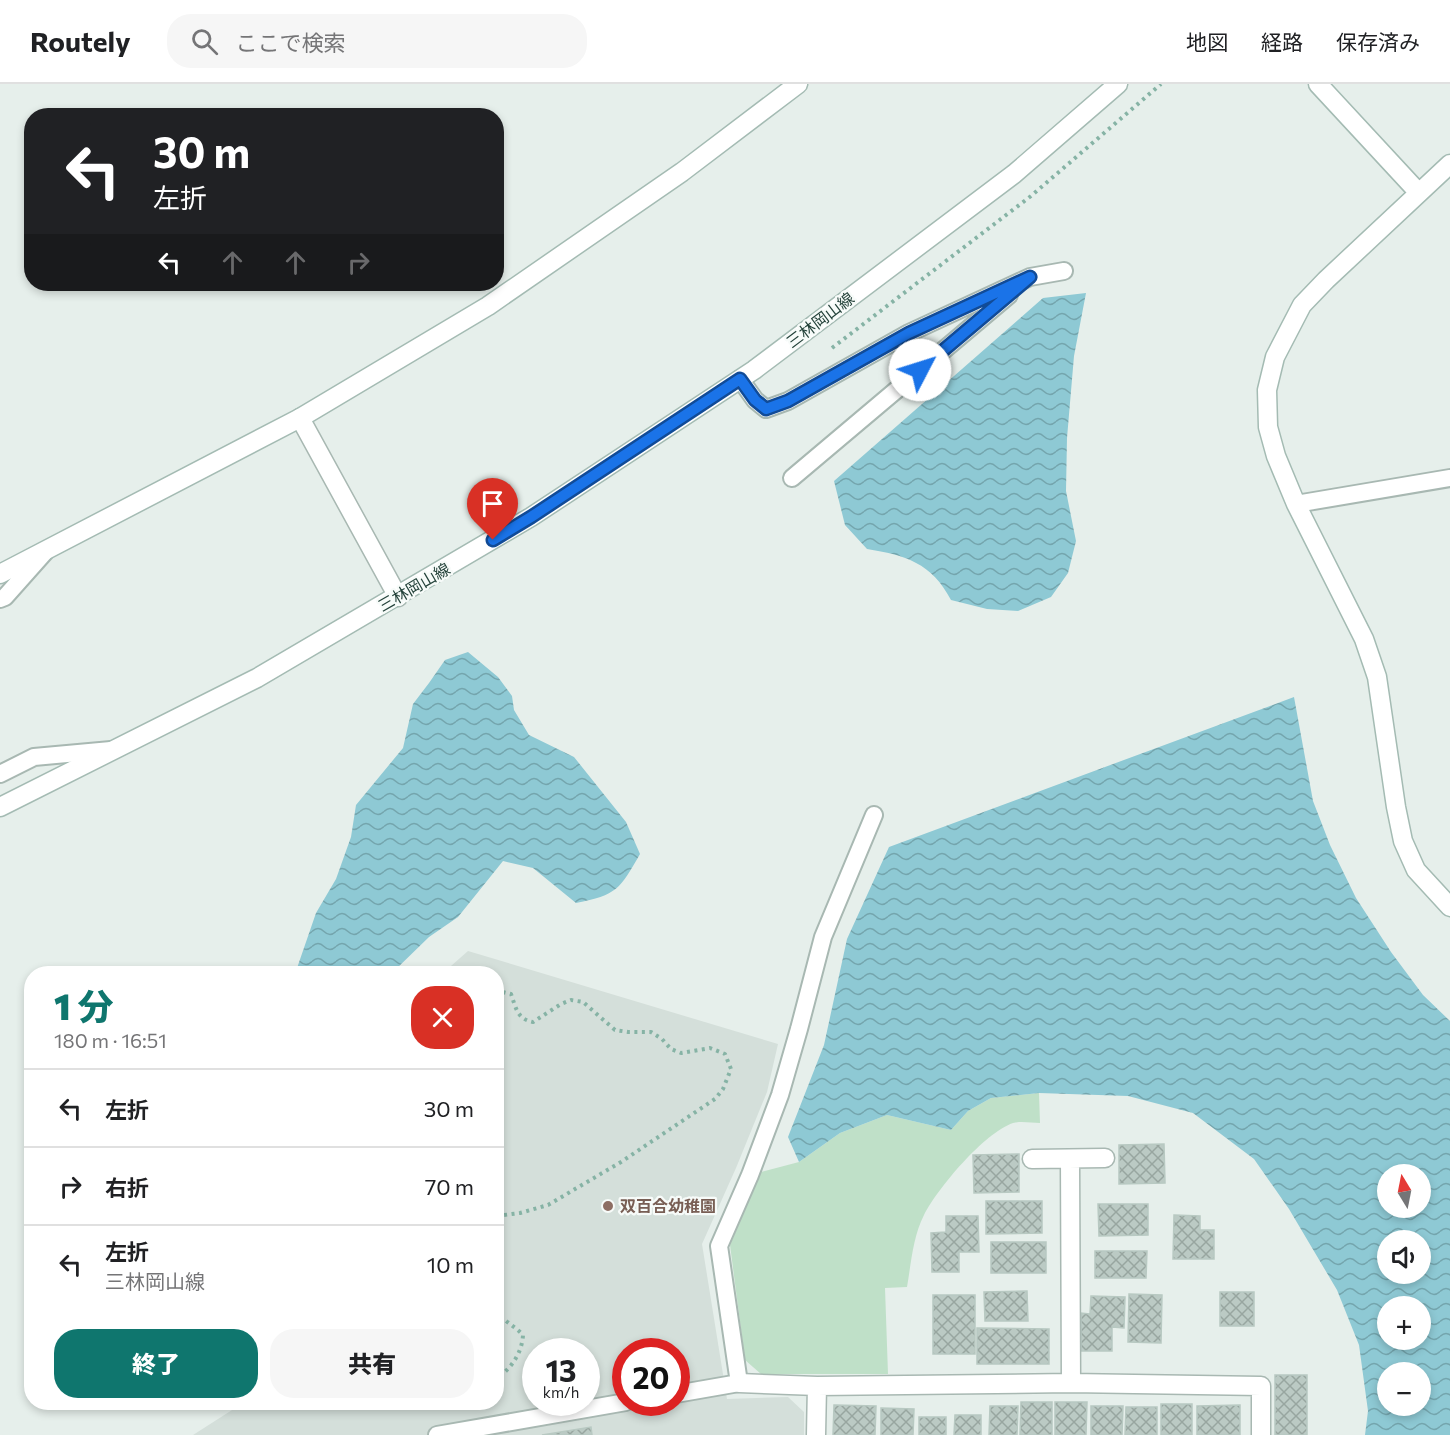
<!DOCTYPE html>
<html lang="ja">
<head>
<meta charset="utf-8">
<style>
	body { margin:0; font-family:Commissioner,"Noto Sans JP",sans-serif; background:#f6f6f6; color:#202124; height:100vh; display:flex; flex-direction:column; font-size:22px; white-space:nowrap }
	* { box-sizing:border-box; margin:0 }
	p { font-size:20px; color:#757577 }
	.icon { flex:none; width:33px; height:33px; fill:none; stroke:currentColor; stroke-width:2; stroke-linecap:round; stroke-linejoin:round }
	.map { position:relative; flex:1; overflow:hidden }
	.details { position:absolute; left:24px; top:882px; width:480px; height:444px; display:flex; flex-direction:column; background:#fff; border-radius:24px; box-shadow:0 3px 9px #0003 }
	.details>* { flex:none }
	.banner { position:absolute; left:24px; top:24px; width:480px; height:183px; border-radius:24px; box-shadow:0 3px 9px #0003; background:#202124; color:#fff; overflow:hidden }
	.needle { width:39px; rotate:350deg }
	.controls { position:absolute; left:1377px; top:1080px; display:grid; gap:12px }
	.controls a { display:grid; place-items:center; width:54px; height:54px; border-radius:50%; background:#fff; box-shadow:0 3px 9px #0003; font-size:30px }
	.speed { position:absolute; left:522px; top:1254px; display:flex; gap:12px; font-size:30px; font-weight:700; text-align:center }
	.speed>* { display:grid; place-content:center; width:78px; height:78px; border-radius:50%; background:#fff; box-shadow:0 3px 9px #0003; line-height:1 }
	.speed small { font-size:15px; font-weight:400 }
	.speed .limit { border:9px solid #d22; background:#fff; color:#111 }
	.pin { position:absolute; display:grid; place-items:center; width:51px; height:51px; color:#fff; margin:-62px -26px; border-radius:50% 50% 50% 0; rotate:-45deg; box-shadow:0 0 6px #0007 }
	.pin .icon { rotate:45deg }
	.me { position:absolute; width:66px; margin:-33px; rotate:50deg; stroke-linejoin:round; filter:drop-shadow(0 0 4px #0008) }
	.turn { display:flex; align-items:center; gap:21px; height:126px; padding:0 30px; font-size:27px }
	.turn .icon { width:78px; height:78px; stroke-width:2.5 }
	.turn b { display:block; font-size:42px; line-height:51px }
	.lanes { display:flex; align-items:center; height:57px; padding:0 30px; background:#0003; justify-content:center; gap:30px; direction:ltr }
	.lanes .off { opacity:.35 }
	.round { display:grid; place-items:center; flex:none; width:63px; height:63px; border-radius:24px; background:#f6f6f6 }
	.overview { display:flex; align-items:center; justify-content:space-between; height:102px; padding:0 30px }
	h1 { font-size:36px; font-weight:800; line-height:45px; color:#0f766e }
	.primary-button { display:flex; gap:12px; margin-top:auto; padding:12px 30px }
	.primary-button a { flex:1; height:69px; border-radius:24px; background:#0f766e; color:#fff; font-size:24px; font-weight:800; line-height:69px; text-align:center }
	.primary-button a+a { background:#f6f6f6; color:#202124 }
	ul { padding:0; list-style:none }
	li { display:flex; align-items:center; gap:18px; height:78px; padding:0 30px; border-top:2px solid #e0e0e0 }
	li div { flex:1 }
	li b { display:block; font-size:22px }
	li em { font-style:normal }
	header { display:flex; align-items:center; gap:36px; box-sizing:border-box; height:84px; padding:0 30px; background:#fff; border-bottom:2px solid #e0e0e0 }
	header strong { font-size:28px }
	nav { display:flex; gap:33px; margin-inline-start:auto; font-size:21px }
	.search { width:420px; height:54px; background:#f6f6f6; display:flex; align-items:center; gap:15px; box-sizing:border-box; padding:0 21px; border-radius:24px; color:#757577; font-size:22px }
	.map>svg:first-child { display:block }
	.built { fill:#d4dfda; fill-rule:evenodd }
	.green { fill:#bfe0c8 }
	.water { fill:url(#water-waves); fill-rule:evenodd }
	.building { fill:url(#building-cross-hatch); stroke:#b8c9c2; stroke-width:1.5 }
	.lines { fill:none; stroke-linecap:round; stroke-linejoin:round }
	.lane-casing { stroke:#a8b8b2; stroke-width:20 }
	.street-casing { stroke:#a8b8b2; stroke-width:21 }
	.secondary-casing { stroke:#a4bbb3; stroke-width:21 }
	.path { stroke:#86b3a5; stroke-width:4; stroke-dasharray:3 4.5; stroke-linecap:butt }
	.lane { stroke:#fff; stroke-width:16 }
	.street { stroke:#fff; stroke-width:18 }
	.secondary { stroke:#fff; stroke-width:18 }
	.route-casing { stroke:#114b97; stroke-width:15 }
	.route { stroke:#1a73e8; stroke-width:10 }
	.education-dot { fill:#8d6e63; stroke:#f7fbf9; stroke-width:2 }
	.labels { text-anchor:middle; stroke-width:4.5; stroke-linejoin:round; paint-order:stroke }
	.street-label { font-size:16px; fill:#24423a; stroke:#f7fbf9 }
	.education-label { font-size:16px; font-weight:bold; fill:#785e54; stroke:#f7fbf9; text-anchor:start }
</style>
</head>
<body>
<header>
<strong>Routely</strong>
<div class="search"><svg class="icon" aria-label="search" viewBox="0 0 24 24"><circle cx="10" cy="10" r="6"/><path d="M15 15l6 6"/></svg>ここで検索</div>
<nav><a>地図</a><a>経路</a><a>保存済み</a></nav>
</header>
<div class="map">
<svg width="1450" height="1351" viewBox="0 0 1450 1351">
	<defs>
		<pattern id="water-waves" width="16" height="10" patternUnits="userSpaceOnUse" patternTransform="scale(1.5)"><rect width="16" height="10" fill="#8ec9d4"/><path d="M0 5q4-4 8 0t8 0" fill="none" stroke="#74a5ad"/></pattern>
		<pattern id="building-cross-hatch" width="8" height="8" patternUnits="userSpaceOnUse" patternTransform="scale(1.5)"><rect width="8" height="8" fill="#bbcac4"/><path d="M0 0l8 8M0 8l8-8" fill="none" stroke="#98a6a0"/></pattern>
	</defs>
	<rect width="100%" height="100%" fill="#e6efeb"/>
	<path class="built" d="M468,867L778,960L767,1008L736,1084L702,1160L727,1315L788,1313L804,1328V1351H193L243,1319L496,1318V890L443,889ZM536,1268H586V1318H536ZM626,1268H676V1318H626Z"/>
	<path class="green" d="M1039,1009L1040,1039C1032,1039 1021,1037 1013,1039C984,1049 938,1104 924,1131C913,1152 911,1180 907,1203L885,1204L888,1290H761L745,1276L730,1161L761,1088L799,1078L840,1049L887,1031L951,1046L968,1027L991,1014Z"/>
	<path class="water" d="M1086,209L1074,272L1067,354L1066,407L1076,457L1068,489L1051,513L1018,527L987,525L951,516C932,479 905,471 867,465L845,441L834,397L1043,214Z
		M468,568L498,593L512,612L514,626L529,651L574,673L626,738L640,770C620,805 617,811 576,819L533,784L503,777L458,833L429,853L392,889H300L296,887L316,829L336,795L351,753L356,721L403,664L413,620L429,599L445,576Z
		M1294,613L1313,717L1330,761L1356,814L1391,868L1423,911L1450,937V1351H1365L1368,1327L1359,1261L1337,1206L1289,1125L1254,1075L1193,1029L1128,1012L1039,1009L991,1014L968,1027L951,1046L887,1031L840,1049L799,1078L788,1053L824,961L847,855L889,763ZM1388,1090H1420V1124H1388ZM1388,1156H1420V1190H1388ZM1388,1222H1420V1256H1388ZM1388,1288H1420V1322H1388Z"/>
	<path class="building" d="M1164,1060L1165,1099L1119,1100V1061Z
		M1019,1070V1108L974,1109L973,1071Z
		M986,1117H1042V1149L986,1150Z
		M1098,1120H1148V1151L1099,1152Z
		M1174,1131L1200,1132V1146H1214V1175H1173Z
		M946,1132H978L979,1168H959V1188H932L931,1149L946,1148Z
		M991,1158H1046V1189H991Z
		M1095,1167H1147L1146,1194H1095Z
		M1027,1207L1028,1237H985L984,1208Z
		M1220,1208H1254V1242H1220Z
		M1129,1210L1162,1211L1161,1259L1128,1258Z
		M933,1211H975V1270H933Z
		M1091,1212L1125,1213L1124,1244L1112,1243V1267H1081V1229L1090,1230Z
		M977,1244L1049,1245V1280H977Z
		M1275,1291H1307V1351H1275Z
		M1021,1318H1052V1351H1020Z
		M1055,1318H1087L1086,1351H1055Z
		M1161,1320H1192V1351H1161Z
		M834,1321L876,1322L875,1351H833Z
		M1240,1321V1351H1197V1322Z
		M990,1322H1018L1017,1351H989Z
		M1091,1322H1123L1122,1351H1091Z
		M1126,1323H1157V1351H1125Z
		M881,1324L914,1325L913,1351H881Z
		M955,1331H981V1351H954Z
		M919,1333H946V1351H919Z
		M591,1343L592,1351H542Z"/>
	<g class="lines">
		<g class="lane-casing">
			<path id="lane" d="M740,295L755,316L766,325L788,317L909,249L1030,193L1064,187
				M792,394L1009,211
				M1296,420L1450,394
				M0,515L5,513L45,468
				M0,690L34,673L111,666
				M676,1310L739,1299L719,1162L750,1091L780,1011L799,945L823,853L874,731
				M437,1351L626,1318"/>
		</g>
		<g class="street-casing">
			<path id="street" d="M300,334L398,513
				M1032,1075L1105,1074
				M1070,1075L1071,1299
				M739,1299L817,1302L1071,1299L1261,1302V1351
				M816,1351L817,1302"/>
		</g>
		<g class="secondary-casing">
			<path id="secondary" d="M1318,0L1419,109
				M1450,80L1326,196L1302,221L1275,273L1267,306L1268,343L1276,372L1296,420L1364,555L1377,593L1396,723L1403,757L1416,786L1450,823
				M0,490L300,334L488,222L682,88L798,0
				M0,723L257,594L531,433L754,286L1014,90L1118,0"/>
		</g>
		<path class="path" d="M832,264L1031,112L1161,0
			M496,909L498,907L511,910C516,924 517,935 533,938L561,920L571,916L583,918L615,946L628,948H651L662,955L671,965L681,969L710,964L725,970L731,985L723,1005L715,1015L621,1078L548,1121L520,1129L496,1132
			M496,1226C503,1237 515,1242 523,1251C522,1269 511,1285 496,1295
			M323,1318L379,1321L390,1318"/>
		<use href="#lane" class="lane"/>
		<use href="#street" class="street"/>
		<use href="#secondary" class="secondary"/>
	</g>
	<g class="lines">
		<g class="route-casing">
			<path id="route" d="M493,456L531,433L740,295L755,316L766,325L788,317L909,249L1030,193L920,286"/>
		</g>
		<use href="#route" class="route"/>
	</g>
	<circle class="education-dot" cx="608" cy="1122" r="6"/>
	<g class="labels">
		<g class="street-label">
			<text transform="translate(820 236) rotate(-37)" y="6">三林岡山線</text>
			<text transform="translate(414 503) rotate(-30)" y="6">三林岡山線</text>
		</g>
		<g class="education-label">
			<text x="620" y="1128">双百合幼稚園</text>
		</g>
	</g>
</svg>
<div class="controls">
<a><svg class="needle" viewBox="-14 -14 28 28"><path d="M0-13l5 13h-10z" fill="#e53935"/><path d="M0 13l5-13h-10z" fill="#757577"/></svg></a>
<a><svg class="icon" aria-label="sound" viewBox="0 0 24 24"><path d="M4 9h4l5-4v14l-5-4H4zM17 9q2 3 0 6"/></svg></a>
<a>+</a>
<a>−</a>
</div>
<div class="speed"><div>13<small>km/h</small></div><div class="limit">20</div></div>
<div class="pin" style="left:493px;top:456px;background:#d93025"><svg class="icon" aria-label="arrive" viewBox="0 0 24 24"><path d="M6 21V4h12l-3 4 3 4H6"/></svg></div>
<svg class="me" style="left:920px;top:286px" viewBox="-20 -20 40 40"><circle r="19" fill="#fff"/><path d="M0-13L10 11 0 6-10 11z" fill="#1a73e8"/></svg>
<div class="banner">
<div class="turn"><svg class="icon" aria-label="left" viewBox="0 0 24 24"><path d="M17 20v-9H6M10 6l-5 5 5 5"/></svg><div><b>30 m</b>左折</div></div>
<div class="lanes"><svg class="icon" aria-label="left" viewBox="0 0 24 24"><path d="M17 20v-9H6M10 6l-5 5 5 5"/></svg><svg class="icon off" aria-label="ahead" viewBox="0 0 24 24"><path d="M12 20V5M6 11l6-6 6 6"/></svg><svg class="icon off" aria-label="ahead" viewBox="0 0 24 24"><path d="M12 20V5M6 11l6-6 6 6"/></svg><svg class="icon off" aria-label="right" viewBox="0 0 24 24"><path d="M7 20v-9h11M14 6l5 5-5 5"/></svg></div>
</div>
<section class="details">
<div class="overview"><div><h1>1 分</h1><p>180 m · 16:51</p></div><a class="round" style="background:#d93025;color:#fff"><svg class="icon" aria-label="close" viewBox="0 0 24 24"><path d="M6 6l12 12M18 6L6 18"/></svg></a></div>
<ul>
<li><svg class="icon" aria-label="left" viewBox="0 0 24 24"><path d="M17 20v-9H6M10 6l-5 5 5 5"/></svg><div><b>左折</b></div><em>30 m</em></li>
<li><svg class="icon" aria-label="right" viewBox="0 0 24 24"><path d="M7 20v-9h11M14 6l5 5-5 5"/></svg><div><b>右折</b></div><em>70 m</em></li>
<li><svg class="icon" aria-label="left" viewBox="0 0 24 24"><path d="M17 20v-9H6M10 6l-5 5 5 5"/></svg><div><b>左折</b><p>三林岡山線</p></div><em>10 m</em></li>
</ul>
<div class="primary-button"><a>終了</a><a>共有</a></div>
</section>
</div>
</body>
</html>
